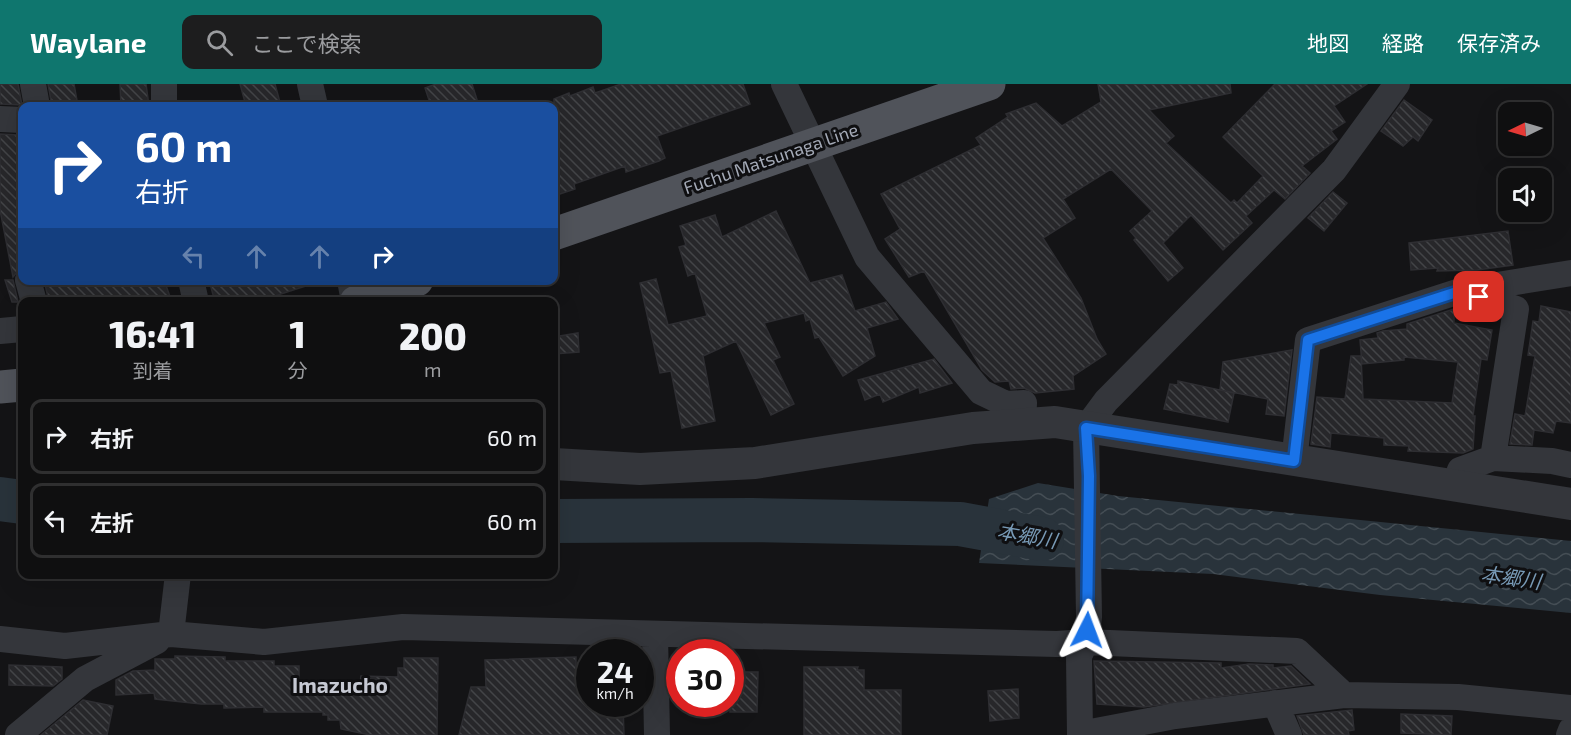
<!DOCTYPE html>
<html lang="ja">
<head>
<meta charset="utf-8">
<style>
	body { margin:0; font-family:"Exo 2","Noto Sans JP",sans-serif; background:#1d1d1e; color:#f1f3f6; height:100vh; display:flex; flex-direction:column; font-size:22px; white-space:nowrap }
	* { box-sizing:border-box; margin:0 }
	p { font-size:20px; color:#9b9c9f }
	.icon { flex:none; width:33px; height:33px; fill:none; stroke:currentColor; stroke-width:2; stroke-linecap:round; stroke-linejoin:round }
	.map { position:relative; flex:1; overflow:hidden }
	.panel { position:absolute; left:18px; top:213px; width:540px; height:282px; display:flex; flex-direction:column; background:#0f0f10; border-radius:12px; box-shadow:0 6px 24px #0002,0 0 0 2px #2f2f30 }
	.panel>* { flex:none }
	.hud { position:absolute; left:18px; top:18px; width:540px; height:183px; border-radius:12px; box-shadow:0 6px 24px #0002,0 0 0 2px #2f2f30; background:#1a4fa0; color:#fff; overflow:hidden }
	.needle { width:39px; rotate:265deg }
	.controls { position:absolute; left:1498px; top:18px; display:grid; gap:12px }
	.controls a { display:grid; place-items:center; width:54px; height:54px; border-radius:12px; background:#0f0f10; box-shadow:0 6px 24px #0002,0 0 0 2px #2f2f30; font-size:30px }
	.speed { position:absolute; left:576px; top:555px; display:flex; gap:12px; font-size:30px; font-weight:700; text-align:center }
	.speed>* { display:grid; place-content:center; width:78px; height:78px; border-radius:50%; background:#0f0f10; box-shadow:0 6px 24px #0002,0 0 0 2px #2f2f30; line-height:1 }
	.speed small { font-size:15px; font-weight:400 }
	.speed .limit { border:9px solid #d22; background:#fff; color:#111 }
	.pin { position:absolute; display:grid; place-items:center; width:51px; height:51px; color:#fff; margin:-26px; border-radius:12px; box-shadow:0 3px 9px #0006 }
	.me { position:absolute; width:66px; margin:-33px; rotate:3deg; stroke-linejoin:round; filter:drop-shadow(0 0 4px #0008) }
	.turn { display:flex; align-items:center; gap:21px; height:126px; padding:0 18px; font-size:27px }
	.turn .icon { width:78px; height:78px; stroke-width:2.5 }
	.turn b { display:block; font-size:42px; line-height:51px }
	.lanes { display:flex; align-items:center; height:57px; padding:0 18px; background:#0003; justify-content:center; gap:30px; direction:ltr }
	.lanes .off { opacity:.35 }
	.eta { display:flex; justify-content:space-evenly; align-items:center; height:102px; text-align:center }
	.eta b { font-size:36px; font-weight:800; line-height:42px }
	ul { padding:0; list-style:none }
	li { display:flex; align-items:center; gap:18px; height:75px; margin:0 12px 9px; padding:0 6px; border:3px solid #2f2f30; border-radius:12px }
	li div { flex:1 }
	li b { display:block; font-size:22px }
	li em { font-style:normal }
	header { display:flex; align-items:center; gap:36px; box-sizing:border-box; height:84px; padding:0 30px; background:#0f766e; color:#fff }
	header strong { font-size:28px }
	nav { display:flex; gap:33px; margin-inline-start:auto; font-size:21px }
	.search { width:420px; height:54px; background:#1d1d1e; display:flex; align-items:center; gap:15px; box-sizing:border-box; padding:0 21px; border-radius:12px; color:#9b9c9f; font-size:22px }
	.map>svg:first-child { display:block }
	.water { fill:url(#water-waves) }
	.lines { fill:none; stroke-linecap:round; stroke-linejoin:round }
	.river { stroke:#29333b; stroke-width:44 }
	.building { fill:url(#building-back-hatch); stroke:#2e2e32; stroke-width:1.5 }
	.minor { stroke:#34363b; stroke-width:26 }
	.tertiary { stroke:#34363b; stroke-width:32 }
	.primary { stroke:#50535a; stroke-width:33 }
	.route-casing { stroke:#114b97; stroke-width:15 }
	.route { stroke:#1a73e8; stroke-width:10 }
	.labels { text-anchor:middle; stroke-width:6; stroke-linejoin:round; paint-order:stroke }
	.street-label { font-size:18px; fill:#a4aab7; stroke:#0f0f11 }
	.water-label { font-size:20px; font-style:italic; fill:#789ab6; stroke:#0f0f11 }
	.quarter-label { font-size:21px; font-weight:bold; fill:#c6c9d3; stroke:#0f0f11 }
</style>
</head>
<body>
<header>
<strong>Waylane</strong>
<div class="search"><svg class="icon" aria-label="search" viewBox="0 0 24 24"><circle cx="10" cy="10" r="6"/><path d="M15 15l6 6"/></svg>ここで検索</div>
<nav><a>地図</a><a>経路</a><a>保存済み</a></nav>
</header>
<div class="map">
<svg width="1571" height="651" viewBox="0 0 1571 651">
	<defs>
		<pattern id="water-waves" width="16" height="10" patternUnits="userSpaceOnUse" patternTransform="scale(1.5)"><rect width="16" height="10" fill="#29333b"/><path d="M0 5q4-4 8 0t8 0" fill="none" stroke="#454e55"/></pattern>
		<pattern id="building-back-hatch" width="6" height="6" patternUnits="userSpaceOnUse" patternTransform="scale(1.5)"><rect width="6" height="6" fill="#27272a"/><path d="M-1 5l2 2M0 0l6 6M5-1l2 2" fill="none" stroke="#434447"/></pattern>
	</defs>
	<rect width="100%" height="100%" fill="#141416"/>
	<path class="water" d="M1038,399L1118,412L1571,457V529L1380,511L1213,490L979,479L989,415Z"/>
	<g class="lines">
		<path class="river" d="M0,415L22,418
			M554,437L752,436L960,440L1042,455"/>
	</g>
	<path class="building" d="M0,0H18L22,21L0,20Z
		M48,0H74L78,22H52Z
		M120,0H146L149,22H121Z
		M240,0H275L281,22H246Z
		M436,0H472L479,22H431L425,4Z
		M621,0H743L750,20L657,52L665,74L659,77L626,88L625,82L574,100L575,105L554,112V15L569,9L570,12L593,3L595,9Z
		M1098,0H1230L1231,9L1149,26L1174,52L1166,59L1231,119L1234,116L1237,119L1263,92L1223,53L1275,0H1367L1334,22L1345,38L1331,47L1337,55L1302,82L1310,89L1285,115L1274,106L1246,132L1252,139L1223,166L1191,131L1163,159L1183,184L1168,197L1134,156L1136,154L1130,147L1152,127L1111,85L1063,115L1075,134L1043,154L1081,214L1097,255L1106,270L1073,292L1074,305L1035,309L1024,304L1011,305L1009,297L995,298L982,286L924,187L909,193L885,155L900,145L881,110L981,61L976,54L1008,33L1006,30L1036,19L1062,42L1101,18Z
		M1404,16L1432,36L1418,57L1413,53L1403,62L1381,47Z
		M0,50L18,51L22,75V182L13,193L0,126Z
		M1333,108L1347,119L1324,147L1308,134Z
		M776,127L810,199L842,191L855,227L886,218L898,235L867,244L875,272L843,292L819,253L815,254L810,235L806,237L804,229L764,239L780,273L773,276L794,320L771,331L736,257L703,272L715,337L682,344L671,287L660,289L640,199L656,195L668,241L707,232L695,189L688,192L679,163L686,161L680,142L715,131L722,153Z
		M1508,147L1513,181L1477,186L1437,187L1438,184L1411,186L1409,159Z
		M5,196H13L18,218H12Z
		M44,196H164L172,218H49Z
		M209,196H308L309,201L256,218H215Z
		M1541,222L1571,228V339L1556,337L1553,349L1534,346L1532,361L1510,360L1515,330L1525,332L1535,272L1528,271L1533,237L1539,238Z
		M1454,225V239L1492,246L1487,276L1481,275L1473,332H1475L1473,365L1463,369L1408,367L1409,362L1384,361V354L1331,349L1330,363L1311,360L1317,313L1345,315L1351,272H1361L1363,315L1452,319L1458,278L1404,273V276L1362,280L1360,256L1378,254L1377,249L1383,247L1407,245V240Z
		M578,249L579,268L554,270V253Z
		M1292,266L1284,332L1266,330L1268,315L1220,306L1223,278Z
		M934,275L952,299L920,309L919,303L883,318L880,310L865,316L858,296Z
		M1178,297L1234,309L1228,338L1164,325L1170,300L1178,301Z
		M175,572L225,573V577H274V582H299V608H354V598L360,599L361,592L398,593V584H404V574H438L437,651H370L341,645L340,636H328V631H323V628H264V623L224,624V620H201L155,615L154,609L116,611V596L133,587L155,586V575H175Z
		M576,573V584H590V620H623L624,651H459L471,603H486L485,576Z
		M1094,577L1221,579V584L1249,580L1273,581V584L1291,582L1310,600L1144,623L1097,620Z
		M9,581L62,583V595L53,602L9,601Z
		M804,583H858L857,586H864V606H901V651H804Z
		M730,588H758L757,628H730Z
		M1018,605L1019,634L990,637L988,607Z
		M83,616L113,622L107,651H41Z
		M1352,626L1354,646L1348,647L1349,651H1304L1297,632Z
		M1401,630L1452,632L1451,651L1401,649Z"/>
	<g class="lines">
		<path class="minor" d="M33,0L37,22
			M164,0V22
			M310,0L315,22
			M784,0L867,173L981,308L1006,320L1024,319L1023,340
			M0,35L22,36
			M28,196L34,218
			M191,196L196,218
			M350,196L354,218
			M0,247L22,245
			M1493,374L1552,377L1571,381
			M1294,377L1308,256L1460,207L1571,189
			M1455,402L1460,386L1493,374L1516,225L1466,209
			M171,550L178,490
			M655,550L657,651
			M0,555L65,562L171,550L264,558L403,543L1057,560L1086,558L1297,567L1344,611
			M1275,619L1289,651
			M1080,650L1175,632L1344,611L1458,613L1571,624
			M18,651L85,595L157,557
			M1080,651L1079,572L1086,558L1089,533L1086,344L1106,317L1334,86L1397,0
			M1569,651L1571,646"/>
		<path class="tertiary" d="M554,380L640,385L755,379L973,344L1055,338L1571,420"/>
		<path class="primary" d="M554,150L989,0
			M356,218L417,196
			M0,303L22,301"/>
	</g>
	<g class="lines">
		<g class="route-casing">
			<path id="route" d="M1087,546L1089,392L1086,344L1294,377L1308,256L1460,207L1479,213"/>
		</g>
		<use href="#route" class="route"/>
	</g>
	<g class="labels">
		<g class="street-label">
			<text transform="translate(771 75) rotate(-19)" y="6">Fuchu Matsunaga Line</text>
		</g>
		<g class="water-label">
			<text transform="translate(1027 452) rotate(10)" y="7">本郷川</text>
			<text transform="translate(1511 494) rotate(8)" y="7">本郷川</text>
		</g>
		<g class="quarter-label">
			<text x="340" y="609">Imazucho</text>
		</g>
	</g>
</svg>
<div class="controls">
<a><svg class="needle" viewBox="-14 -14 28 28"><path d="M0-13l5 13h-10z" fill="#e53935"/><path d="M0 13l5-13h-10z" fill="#9b9c9f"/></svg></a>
<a><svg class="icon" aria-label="sound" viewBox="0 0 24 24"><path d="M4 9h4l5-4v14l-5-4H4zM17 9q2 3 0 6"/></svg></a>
</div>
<div class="speed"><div>24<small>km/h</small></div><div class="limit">30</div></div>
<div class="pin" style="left:1479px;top:213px;background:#d93025"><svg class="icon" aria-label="arrive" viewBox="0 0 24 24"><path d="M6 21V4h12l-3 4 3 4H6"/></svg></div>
<svg class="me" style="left:1087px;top:546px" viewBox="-20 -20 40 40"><path d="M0-17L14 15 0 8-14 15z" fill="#1a73e8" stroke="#fff" stroke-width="4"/></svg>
<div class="hud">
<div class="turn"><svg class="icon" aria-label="right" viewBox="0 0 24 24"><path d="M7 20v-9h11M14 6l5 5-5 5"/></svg><div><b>60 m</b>右折</div></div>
<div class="lanes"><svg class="icon off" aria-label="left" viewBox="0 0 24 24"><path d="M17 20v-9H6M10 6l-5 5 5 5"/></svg><svg class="icon off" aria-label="ahead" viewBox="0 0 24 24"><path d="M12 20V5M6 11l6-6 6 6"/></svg><svg class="icon off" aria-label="ahead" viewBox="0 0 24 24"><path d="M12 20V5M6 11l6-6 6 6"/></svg><svg class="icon" aria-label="right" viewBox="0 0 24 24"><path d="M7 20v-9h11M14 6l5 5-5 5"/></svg></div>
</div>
<section class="panel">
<div class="eta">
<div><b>16:41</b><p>到着</p></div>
<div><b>1</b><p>分</p></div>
<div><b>200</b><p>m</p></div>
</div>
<ul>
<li><svg class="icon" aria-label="right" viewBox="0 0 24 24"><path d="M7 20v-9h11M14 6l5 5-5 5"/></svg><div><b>右折</b></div><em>60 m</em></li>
<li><svg class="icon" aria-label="left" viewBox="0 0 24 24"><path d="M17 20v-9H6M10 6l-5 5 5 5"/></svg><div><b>左折</b></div><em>60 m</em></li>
</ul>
</section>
</div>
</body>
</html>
